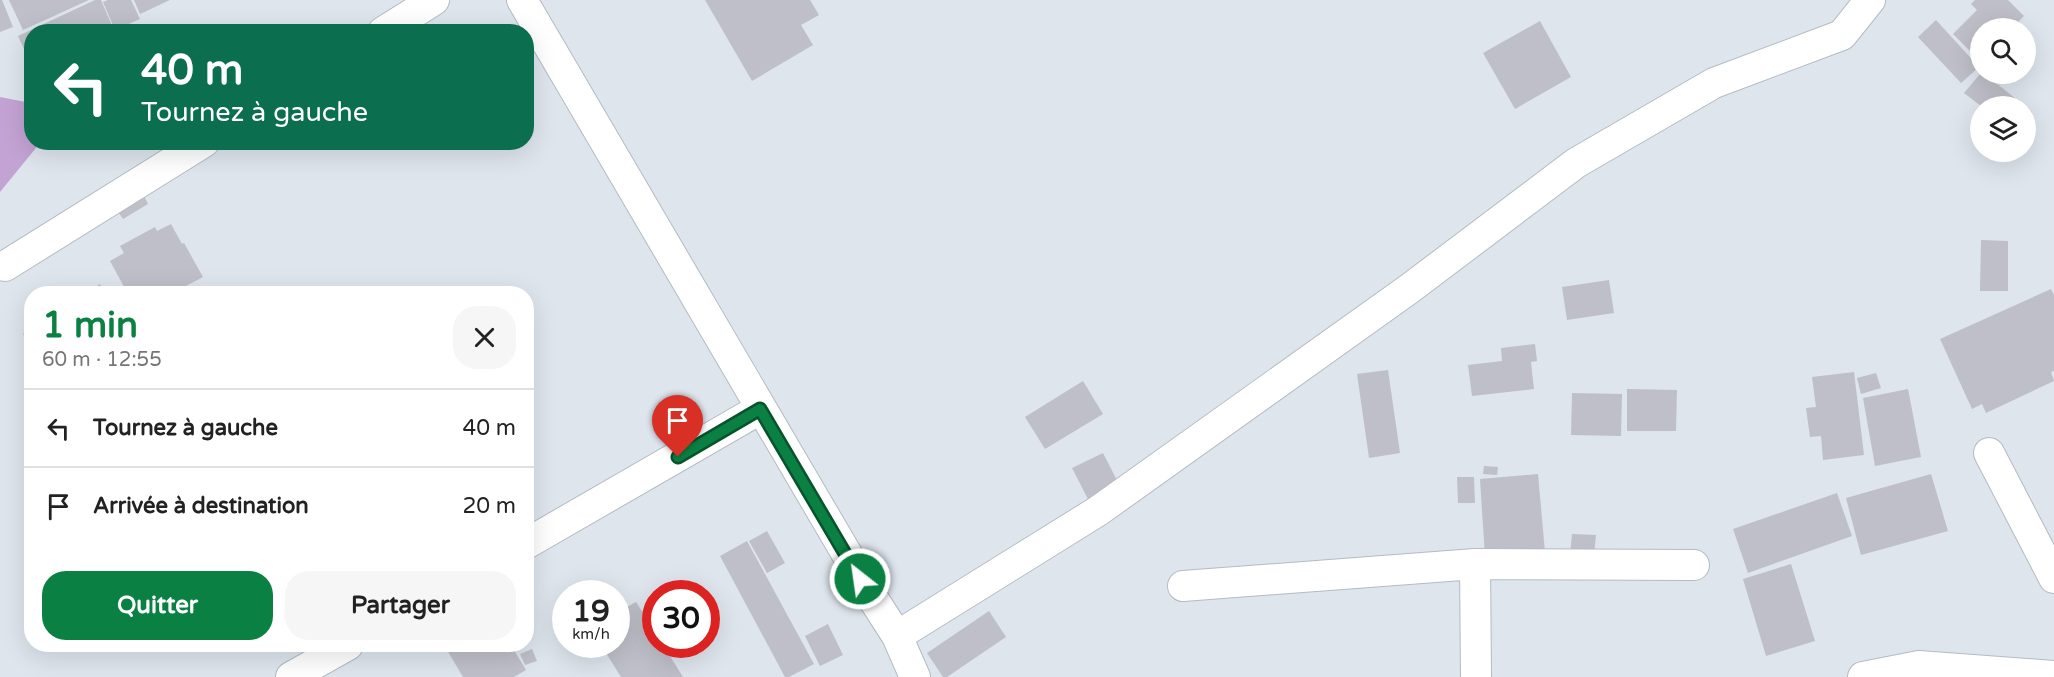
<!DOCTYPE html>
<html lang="fr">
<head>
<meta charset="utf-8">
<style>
	body { margin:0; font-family:"Varela Round",sans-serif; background:#f6f6f6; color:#222; height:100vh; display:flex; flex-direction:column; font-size:22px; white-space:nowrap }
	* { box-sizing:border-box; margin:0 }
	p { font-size:20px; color:#767676 }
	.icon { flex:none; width:33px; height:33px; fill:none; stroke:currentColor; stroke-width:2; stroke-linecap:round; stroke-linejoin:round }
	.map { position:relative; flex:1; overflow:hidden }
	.details { position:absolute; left:24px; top:286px; width:510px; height:366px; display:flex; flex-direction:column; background:#fff; border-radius:24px; box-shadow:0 6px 24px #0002 }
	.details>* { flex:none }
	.hud { position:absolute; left:24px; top:24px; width:510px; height:126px; border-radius:24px; box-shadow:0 6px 24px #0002; background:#0b6e4f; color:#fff; overflow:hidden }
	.fabs { position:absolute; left:1970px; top:18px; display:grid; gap:12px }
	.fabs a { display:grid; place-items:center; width:66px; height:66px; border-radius:50%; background:#fff; box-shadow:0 6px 24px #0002; font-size:30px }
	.speed { position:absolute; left:552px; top:580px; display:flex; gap:12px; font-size:30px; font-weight:700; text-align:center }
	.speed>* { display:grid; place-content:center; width:78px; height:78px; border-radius:50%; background:#fff; box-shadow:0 6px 24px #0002; line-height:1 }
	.speed small { font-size:15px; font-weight:400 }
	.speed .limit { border:9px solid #d22; background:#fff; color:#111 }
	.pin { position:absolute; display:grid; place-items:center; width:51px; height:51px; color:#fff; margin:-62px -26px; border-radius:50% 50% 50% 0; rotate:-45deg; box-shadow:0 0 6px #0007 }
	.pin .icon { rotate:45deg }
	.me { position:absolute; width:66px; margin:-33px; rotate:330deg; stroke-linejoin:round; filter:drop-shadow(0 0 4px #0008) }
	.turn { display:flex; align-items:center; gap:21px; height:126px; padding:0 18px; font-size:27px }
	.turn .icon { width:78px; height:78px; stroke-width:2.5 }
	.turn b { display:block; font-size:42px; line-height:51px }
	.round { display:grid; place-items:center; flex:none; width:63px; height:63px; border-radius:24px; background:#f6f6f6 }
	.overview { display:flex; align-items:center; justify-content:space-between; height:102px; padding:0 18px }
	h1 { font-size:36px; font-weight:700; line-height:45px; color:#0b8043 }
	.button { display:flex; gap:12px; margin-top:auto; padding:12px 18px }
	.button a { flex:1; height:69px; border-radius:24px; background:#0b8043; color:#fff; font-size:24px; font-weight:700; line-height:69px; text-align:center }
	.button a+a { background:#f6f6f6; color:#222 }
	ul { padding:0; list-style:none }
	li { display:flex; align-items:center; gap:18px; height:78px; padding:0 18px; border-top:2px solid #e0e0e0 }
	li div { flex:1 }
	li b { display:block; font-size:22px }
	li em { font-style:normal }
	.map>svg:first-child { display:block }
	.forest { fill:#c3a3d3 }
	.building { fill:#bebfc8 }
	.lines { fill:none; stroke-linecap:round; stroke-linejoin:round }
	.street-casing { stroke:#b4bbc3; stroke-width:32 }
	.street { stroke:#fff; stroke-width:30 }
	.route-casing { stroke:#07532c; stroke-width:15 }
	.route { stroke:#0b8043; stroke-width:10 }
</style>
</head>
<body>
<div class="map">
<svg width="2054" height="677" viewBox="0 0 2054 677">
	<rect width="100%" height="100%" fill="#dee5ed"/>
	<path class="forest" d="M0,97L31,103L32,142L40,143L0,192Z"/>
	<path class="building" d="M0,0H2L13,27L0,32Z
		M9,0H89L23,30Z
		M95,0H101L113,28L105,32H32V66L18,36Z
		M108,0H131L140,19L115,30L103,2Z
		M134,0H170L140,14Z
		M705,0H810L819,15L801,25L813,45L752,81Z
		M1975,0H2008L2024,16L2012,28H1980V61L1953,34L1977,10L1971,4Z
		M1936,20L1979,67L1961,83L1918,37Z
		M1540,21L1571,77L1515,109L1483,53Z
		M1980,74H1985L2032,112L2025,121V106H1981L1964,93Z
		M140,188L148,204L123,219L113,204Z
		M171,224L182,244L184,243L203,277L171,294H128L110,261L124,253L120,246L155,227L157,231Z
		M1981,240L2008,241V291H1980Z
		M1609,280L1614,313L1567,320L1562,287Z
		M100,284L106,294H85Z
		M2051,289L2054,295V371L2051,372L2054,381L1986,413L1982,404L1972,409L1940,339Z
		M32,328V347L23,334Z
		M1535,344L1537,361L1531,362L1534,389L1472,396L1468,365L1502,361L1501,348Z
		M1388,370L1400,453L1369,458L1357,374Z
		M1854,372L1864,455L1823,460L1821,436L1810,437L1806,408L1816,407L1812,377Z
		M1876,373L1881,388L1861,394L1857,378Z
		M1083,381L1103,414L1045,449L1025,417Z
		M1627,389L1677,390L1676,431H1627Z
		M1908,389L1921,457L1875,466L1863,398Z
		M1572,393L1622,394L1621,436L1571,435Z
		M1103,453L1122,490L1091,505L1072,468Z
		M1484,466L1498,467L1497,475L1483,474Z
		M1538,474L1545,552L1485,557L1480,479Z
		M1931,474L1948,531L1861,555L1846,498Z
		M1457,477H1474L1475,503H1458Z
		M1837,493L1852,536L1748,573L1733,529Z
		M767,531L785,563L767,573L749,541Z
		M1572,534L1596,535L1594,555L1570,554Z
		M747,541L814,664L789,677H785L720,556Z
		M1791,564L1815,641L1766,656L1743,579Z
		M636,602L656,633V645H663L683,677H621L601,645H616V613Z
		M989,611L1006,637L947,677H943L927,653Z
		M828,624L843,655L820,666L805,636Z
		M457,645H511L526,670L514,677H463L447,650Z
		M532,649L537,661L525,665L520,654Z"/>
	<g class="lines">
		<g class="street-casing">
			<path id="street" d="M522,0L872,597L897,636L915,677
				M383,32L434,0
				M5,266L204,142
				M1989,453L2054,578
				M526,544L760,409
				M1475,564L1476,677
				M1183,586L1475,564L1694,565
				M897,636L1098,511L1409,289L1576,163L1714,83L1842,35L1870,0
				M291,677L348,645
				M1863,677L1919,666L2054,676"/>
		</g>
		<use href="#street" class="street"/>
	</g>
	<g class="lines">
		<g class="route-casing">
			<path id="route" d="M678,457L760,409L860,579"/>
		</g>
		<use href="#route" class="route"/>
	</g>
</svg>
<div class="fabs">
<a><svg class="icon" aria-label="search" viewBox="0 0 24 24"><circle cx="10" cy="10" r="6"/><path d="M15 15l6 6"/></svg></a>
<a><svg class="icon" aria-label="layers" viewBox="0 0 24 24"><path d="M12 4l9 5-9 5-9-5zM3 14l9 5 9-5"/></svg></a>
</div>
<div class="speed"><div>19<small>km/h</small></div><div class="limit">30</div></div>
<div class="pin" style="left:678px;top:457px;background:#d93025"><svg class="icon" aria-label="arrive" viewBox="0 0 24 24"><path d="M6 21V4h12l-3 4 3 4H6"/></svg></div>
<svg class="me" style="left:860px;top:579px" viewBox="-20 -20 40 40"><circle r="17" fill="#0b8043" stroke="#fff" stroke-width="3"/><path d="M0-11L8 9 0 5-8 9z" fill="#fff"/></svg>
<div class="hud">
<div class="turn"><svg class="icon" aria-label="left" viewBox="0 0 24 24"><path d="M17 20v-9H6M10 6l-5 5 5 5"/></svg><div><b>40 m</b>Tournez à gauche</div></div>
</div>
<section class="details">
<div class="overview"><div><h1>1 min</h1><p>60 m · 12:55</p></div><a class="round"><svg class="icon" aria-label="close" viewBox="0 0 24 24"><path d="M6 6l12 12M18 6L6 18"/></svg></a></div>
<ul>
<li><svg class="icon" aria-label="left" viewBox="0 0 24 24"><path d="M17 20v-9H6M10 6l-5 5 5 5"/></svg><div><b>Tournez à gauche</b></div><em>40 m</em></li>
<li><svg class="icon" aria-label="arrive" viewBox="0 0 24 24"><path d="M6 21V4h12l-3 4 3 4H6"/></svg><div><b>Arrivée à destination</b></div><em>20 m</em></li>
</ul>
<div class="button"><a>Quitter</a><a>Partager</a></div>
</section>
</div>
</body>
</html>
